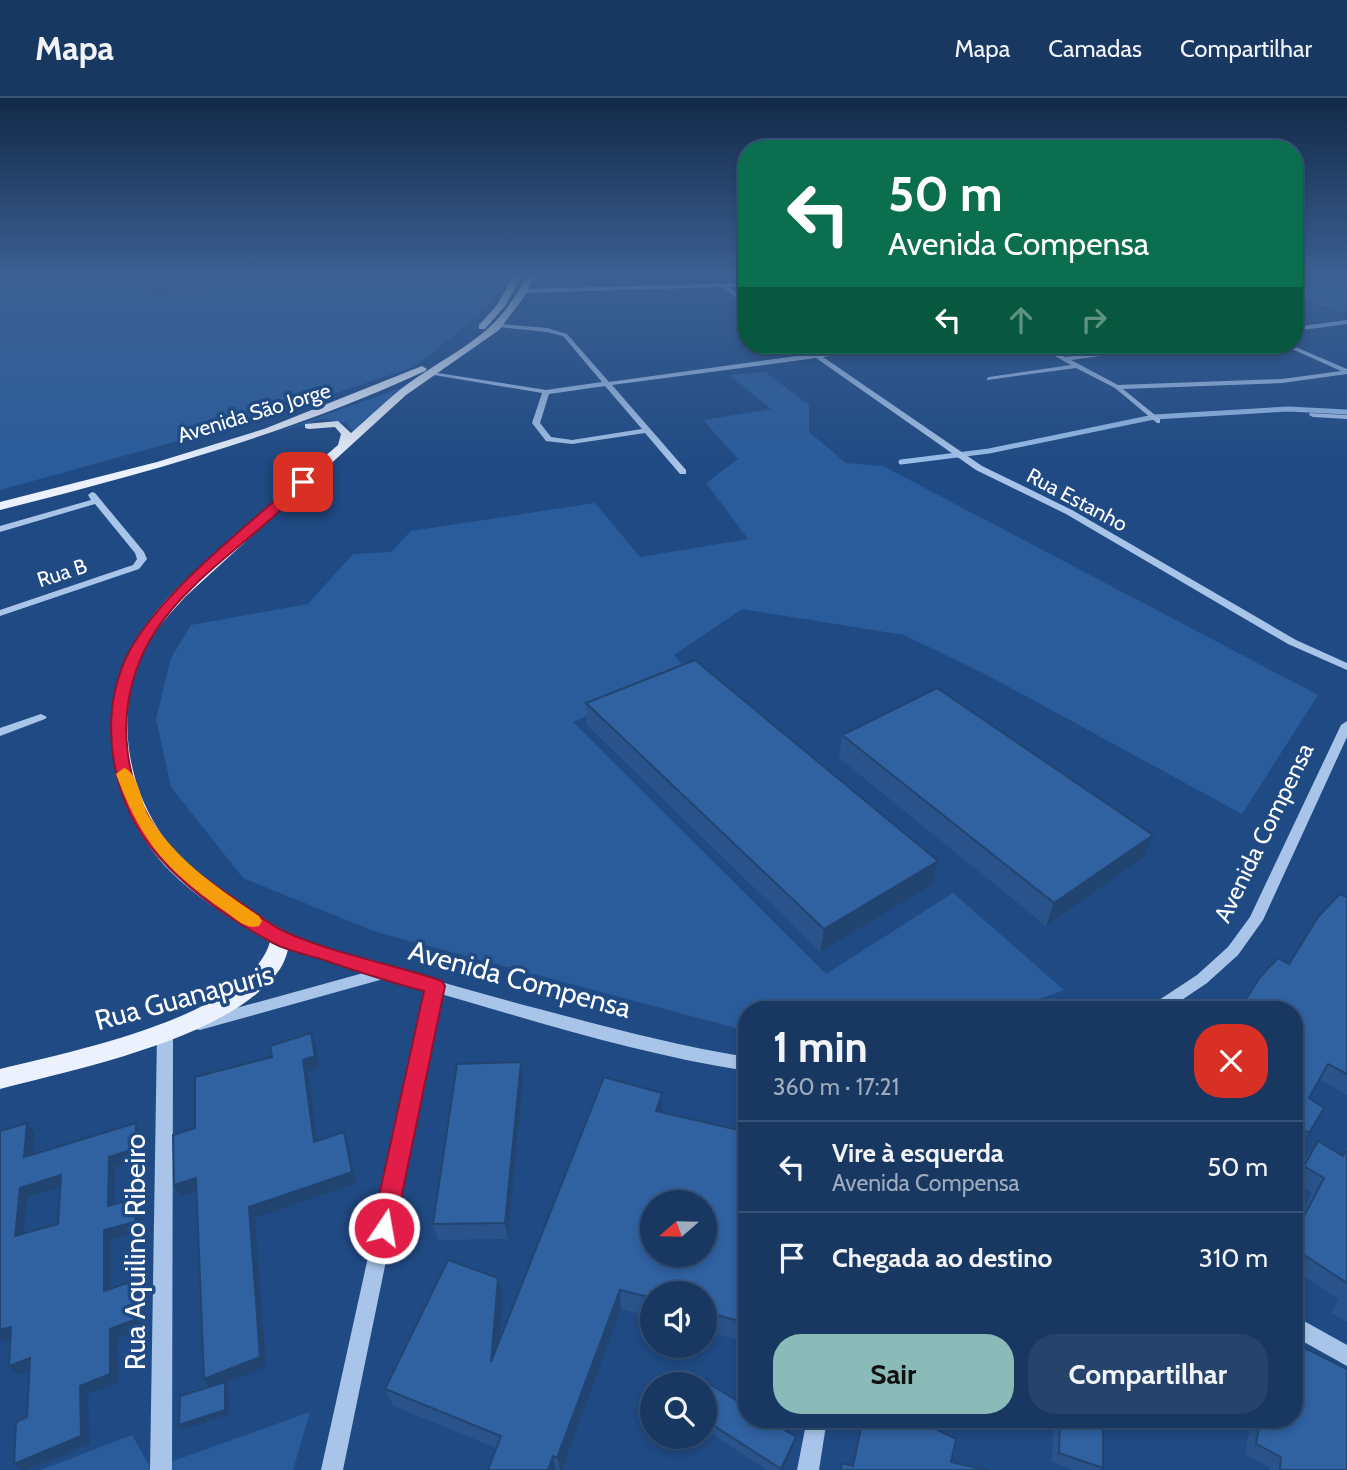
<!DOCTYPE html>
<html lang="pt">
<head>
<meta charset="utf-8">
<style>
	body { margin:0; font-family:Cabin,sans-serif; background:#25436b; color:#f1f3f6; height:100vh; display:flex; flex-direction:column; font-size:26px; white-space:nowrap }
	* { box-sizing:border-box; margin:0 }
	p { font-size:23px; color:#9facbe }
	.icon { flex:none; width:38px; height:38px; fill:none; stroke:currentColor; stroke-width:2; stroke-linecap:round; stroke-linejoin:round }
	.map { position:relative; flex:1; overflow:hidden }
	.panel { position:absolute; left:738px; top:903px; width:565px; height:427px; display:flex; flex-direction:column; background:#183862; border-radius:28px; box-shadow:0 4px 10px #0003,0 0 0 2px #365277 }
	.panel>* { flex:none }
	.top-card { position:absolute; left:738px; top:42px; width:565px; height:214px; border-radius:28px; box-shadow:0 4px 10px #0003,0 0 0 2px #365277; background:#0b6e4f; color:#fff; overflow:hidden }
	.needle { width:46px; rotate:250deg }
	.fabs { position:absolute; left:640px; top:1092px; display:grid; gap:14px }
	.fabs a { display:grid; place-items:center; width:77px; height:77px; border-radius:50%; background:#183862; box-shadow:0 4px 10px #0003,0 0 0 2px #365277; font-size:35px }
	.pin { position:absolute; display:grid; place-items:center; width:60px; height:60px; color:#fff; margin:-30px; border-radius:14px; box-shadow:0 4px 10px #0006 }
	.me { position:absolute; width:77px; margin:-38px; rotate:12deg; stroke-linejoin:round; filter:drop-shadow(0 0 5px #0008) }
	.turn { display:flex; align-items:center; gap:24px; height:147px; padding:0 35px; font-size:32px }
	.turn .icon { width:91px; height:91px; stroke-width:2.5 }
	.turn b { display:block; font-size:49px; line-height:60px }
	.lanes { display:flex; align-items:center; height:66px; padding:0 35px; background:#0003; justify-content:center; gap:35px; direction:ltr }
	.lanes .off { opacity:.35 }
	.round { display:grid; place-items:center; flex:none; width:74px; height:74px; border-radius:28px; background:#25436b }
	.summary { display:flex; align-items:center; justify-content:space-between; height:119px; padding:0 35px }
	h1 { font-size:42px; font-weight:800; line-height:52px }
	.cta { display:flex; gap:14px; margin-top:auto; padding:14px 35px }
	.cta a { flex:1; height:80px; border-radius:28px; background:#8bbbb9; color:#111; font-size:28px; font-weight:800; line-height:80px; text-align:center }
	.cta a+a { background:#25436b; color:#f1f3f6 }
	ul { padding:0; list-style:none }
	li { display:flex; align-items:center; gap:21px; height:91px; padding:0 35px; border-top:2px solid #365277 }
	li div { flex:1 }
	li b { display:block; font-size:26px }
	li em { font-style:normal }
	header { display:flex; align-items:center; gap:42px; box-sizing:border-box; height:98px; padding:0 35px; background:#183862; border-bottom:2px solid #365277 }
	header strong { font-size:33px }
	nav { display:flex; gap:38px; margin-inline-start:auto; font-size:24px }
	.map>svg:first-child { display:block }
	.green { fill:#2a5c9b }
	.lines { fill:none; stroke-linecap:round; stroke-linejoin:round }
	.stream { stroke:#9bbfea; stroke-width:5 }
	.minor { fill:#a8c4e9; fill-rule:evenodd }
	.major { fill:#ebf2fe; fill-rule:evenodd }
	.wall { fill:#29538a }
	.shaded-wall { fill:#224471 }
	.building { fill:#3061a1; stroke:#224471; stroke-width:2; fill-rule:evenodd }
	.route { fill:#e11d48; stroke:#92132f; stroke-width:2 }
	.slow { fill:#f59e0b }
	.labels { text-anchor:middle; stroke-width:7; stroke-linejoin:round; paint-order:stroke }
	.far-street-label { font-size:21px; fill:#fff; stroke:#204a83 }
	.street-label { font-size:24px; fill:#fff; stroke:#204a83 }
	.near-street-label { font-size:28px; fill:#fff; stroke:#204a83 }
</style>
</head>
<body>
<header>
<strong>Mapa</strong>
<nav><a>Mapa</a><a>Camadas</a><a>Compartilhar</a></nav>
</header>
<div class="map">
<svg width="1347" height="1372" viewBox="0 0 1347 1372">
	<rect width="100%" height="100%" fill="#204a83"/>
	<path class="green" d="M0,177H129L157,198L250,180L245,177H507L490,208L414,269L261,320L0,392Z
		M765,274L809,307V334L846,365L883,368L1318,597L1242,716L987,577L904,537L742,511L674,557L689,574L573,624L826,876L953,795L1064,892L1008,912H747V933L376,834L243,780L171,689L156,621L171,560L191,527L308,506L353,456L391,454L411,433L595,405L640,459L748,441L706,385L738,361L703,322L771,311L729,277Z
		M404,289L352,333L346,325L323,321L271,336Z
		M310,1314L293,1372H41L132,1337L151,1371Z"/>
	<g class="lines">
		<path class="stream" d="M901,364L989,353L1154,319L1288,311L1347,314"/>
		<path class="minor" d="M1315,177H1323L1347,185V189Z
			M747,185V189H729L747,203V208L722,189L524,195L521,193L524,191Z
			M1347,222V226L1295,233V229Z
			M500,226L547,230L567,236L609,284L811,256L799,247H806L818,255L884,247H899L896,249L823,259L982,368L1072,412L1296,542L1347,565V572L1288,546L1066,416L976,372L816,260L612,287L686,372V376H680L645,335L572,346L546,343L532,325L542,295L428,276L431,274L546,292L602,284L563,238L547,234L498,229ZM605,288L642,331L572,342L551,339L540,325L549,296Z
			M1035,247H1042L1065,259L1166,247H1183L1071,262L1118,287L1282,281L1341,273L1283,247H1291L1347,271V276L1282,285L1123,291L1160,321V325H1157L1115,290L1076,270L987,282V280L989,279L1071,267Z
			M1310,315L1347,317V321L1313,319L1309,317Z
			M92,394L95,395L144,454L147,461L139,471L0,518V512L133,467L137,461L135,455L95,406L0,434V428L91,402L88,397Z
			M41,616L47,619L45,621L0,638V630Z
			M1347,623V639L1263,822L1238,857L1207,885L1167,912H1147L1150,908L1197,877L1228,849L1250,819L1341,627Z
			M281,836C368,863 455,889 543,912C611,930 678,948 747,959V973C643,957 541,925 441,896L343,1372H321L427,892L387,880L200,932L195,931L192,926L195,921L200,920L367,874L276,845L274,841L276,837Z
			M172,928L178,929L180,934L178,939L173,940L172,1372H150L157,936L159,931Z
			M1295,1218L1347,1247V1268L1295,1239Z
			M807,1321H827L819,1372H797Z"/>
		<path class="major" d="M514,177H522L505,208L485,231H479V227L497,207Z
			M527,177H535L524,199L499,232L406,297L185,499C170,516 153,533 143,554C111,623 130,709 183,762C213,792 252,814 288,835L291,841C288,851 286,862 280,871C232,940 79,970 0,991V971C68,954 248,919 270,844C235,823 199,802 170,773C104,706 91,601 147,525C171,492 204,465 234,439C269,408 303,377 338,347L341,336L335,329L309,331L305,330V326L338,323L351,335C370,319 388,300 409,285C461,248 497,238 527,177Z
			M422,268L427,271L425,273C289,336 146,375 0,412V404L157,364L264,331Z"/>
	</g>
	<path class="wall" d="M1295,189L1347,219L1337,221L1295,204Z
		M586,605L938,763L933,786L820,854L587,627Z
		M842,637L1143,760L1046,828L839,660Z
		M1347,799V997L1319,981L1309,1000V1035L1298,1050L1295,1048V912L1289,866Z
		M521,964L523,982L508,1141L438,1142L433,1126Z
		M662,995V1015L747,1034V1244L705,1233V1195H653V1219L621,1211L562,1372H488L496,1350L393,1308L385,1291L503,1199L499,1244Z
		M1318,1043L1342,1058L1347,1050V1224L1332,1215L1338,1201L1295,1172V1127L1312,1095L1295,1083V1079L1307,1057Z
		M1305,1250L1347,1372H1269V1369L1245,1357L1251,1322L1249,1321H1295L1302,1253Z
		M705,1286L796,1339L794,1348L783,1372H767L705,1332Z
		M862,1321H888L905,1328L908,1321L951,1364L987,1372H840L842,1365L852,1368Z
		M1054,1321H1103V1370L1101,1372H1074L1052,1364Z"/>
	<path class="shaded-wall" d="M1324,177H1347V178L1295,185L1296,181Z
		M1347,215V219L1337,221L1339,216Z
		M1153,737L1143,760L1046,828L1054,805Z
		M938,763L933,786L820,854L824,831Z
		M311,935L316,947L319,970L308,973L319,1055L314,1044L303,962Z
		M521,964L523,982L508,1141L505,1125Z
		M662,995V1015L656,1013Z
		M27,1025L35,1035L31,1069L24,1059Z
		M136,1025L142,1035L141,1061L115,1069L114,1118L108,1108L109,1059Z
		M344,1034L348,1045L356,1085L255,1120L266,1269L226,1285L228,1289L229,1316L183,1332L179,1327L211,1291L204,1281L249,1109Z
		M61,1077L68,1086L27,1099L23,1147L15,1138L20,1090Z
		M196,1080L202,1091L181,1098L174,1087Z
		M137,1100L143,1110L142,1133L111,1142V1202L104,1193V1132Z
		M498,1180L503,1199L496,1282L491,1264Z
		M133,1183L140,1192L141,1231L117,1240L118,1285L88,1296L90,1346L27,1372H22L14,1366L110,1231Z
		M620,1192L621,1211L562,1372H560L557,1360Z
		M11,1229L20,1237L0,1244V1232Z
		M30,1260L39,1269L18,1277L9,1268Z
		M796,1339L794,1348L783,1372H781Z
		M553,1358L556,1372H548Z"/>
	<path class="building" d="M1295,177H1324L1296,181L1295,189Z
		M1347,183V215L1339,216L1295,199V189Z
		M695,562L938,763L824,831L586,605Z
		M937,590L1153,737L1054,805L842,637Z
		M1340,796L1347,799V976L1328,966L1309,1000L1324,1010L1309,1035L1295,1027V912H1239L1260,879L1278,860L1289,866L1318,819Z
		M311,935L315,958L303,962L314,1044L344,1034L352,1074L249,1109L260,1259L204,1281L196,1080L174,1087L173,1037L195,1030V979L272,959L270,948Z
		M521,964L505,1125L433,1126L457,966Z
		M604,979L662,995L656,1013L747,1034V1225L705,1214V1195H653V1200L620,1192L557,1360L553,1358L548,1372H488L501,1338L385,1291L448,1162L498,1180L491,1264ZM653,1104H705V1157H653Z
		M27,1025L24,1059L136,1025L135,1051L109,1059L108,1108L137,1100L135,1124L104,1132V1193L133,1183L134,1222L110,1231V1276L80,1288L81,1338L14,1366L16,1324L27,1319L30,1260L9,1268L11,1229L0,1232V1033ZM61,1077L58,1126L15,1138L20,1090Z
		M1318,1043L1343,1058L1347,1053V1185L1295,1151V1135L1324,1080L1304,1068Z
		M1295,1249L1304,1254L1305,1250L1347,1271V1372H1280L1281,1359L1256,1346L1260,1321H1295Z
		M703,1282L747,1309V1321H767L796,1339L781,1371L705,1322V1286H700Z
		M225,1284V1312L179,1327L180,1298Z
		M863,1321H888L906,1329L908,1321H915L956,1341L951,1364L987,1372H841L842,1365L853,1368Z
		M1060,1321H1103V1370L1059,1355Z"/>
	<linearGradient id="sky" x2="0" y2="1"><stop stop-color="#122948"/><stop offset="0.48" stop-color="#3c6093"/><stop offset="1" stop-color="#3c6093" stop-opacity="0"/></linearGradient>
	<rect width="1347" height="369" fill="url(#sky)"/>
	<path class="route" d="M299,382L308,384C262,437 196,473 156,532C112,599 117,688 170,749C190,772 216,788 241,805C256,815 272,829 290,836C339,857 392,866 442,883L445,888L395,1130L392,1138L384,1142L375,1138L372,1130L424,893C388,884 353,872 318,860C303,856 286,852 273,845C233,823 189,793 159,759C112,706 97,624 126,560C154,499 248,427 299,382Z"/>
	<path class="slow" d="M124,670C138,674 141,704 148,717C176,762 216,789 259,818L262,823L259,828C246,832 236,821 226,814C167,773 141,744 116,676Z"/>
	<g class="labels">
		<g class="far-street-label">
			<text transform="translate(254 315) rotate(-17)" y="7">Avenida São Jorge</text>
			<text transform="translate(1077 402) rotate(28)" y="7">Rua Estanho</text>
			<text transform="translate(62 475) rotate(-18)" y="7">Rua B</text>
		</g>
		<g class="street-label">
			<text transform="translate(1264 735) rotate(-64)" y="8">Avenida Compensa</text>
		</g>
		<g class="near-street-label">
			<text transform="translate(520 881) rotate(15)" y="10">Avenida Compensa</text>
			<text transform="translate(184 899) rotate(-15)" y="10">Rua Guanapuris</text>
			<text transform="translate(135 1154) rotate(-90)" y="10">Rua Aquilino Ribeiro</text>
		</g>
	</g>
</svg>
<div class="fabs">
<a><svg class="needle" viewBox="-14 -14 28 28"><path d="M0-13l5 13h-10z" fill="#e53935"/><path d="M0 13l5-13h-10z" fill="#9facbe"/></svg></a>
<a><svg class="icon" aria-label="sound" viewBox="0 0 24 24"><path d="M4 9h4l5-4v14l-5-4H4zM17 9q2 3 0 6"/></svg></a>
<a><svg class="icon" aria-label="search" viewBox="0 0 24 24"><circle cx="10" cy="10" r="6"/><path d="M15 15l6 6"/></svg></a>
</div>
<div class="pin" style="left:303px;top:384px;background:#d93025"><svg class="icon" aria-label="arrive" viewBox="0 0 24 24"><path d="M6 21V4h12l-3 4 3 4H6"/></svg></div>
<svg class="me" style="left:384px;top:1130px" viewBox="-20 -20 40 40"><circle r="17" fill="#e11d48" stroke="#fff" stroke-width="3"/><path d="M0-11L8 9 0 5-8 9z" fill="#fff"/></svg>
<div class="top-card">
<div class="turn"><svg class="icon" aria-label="left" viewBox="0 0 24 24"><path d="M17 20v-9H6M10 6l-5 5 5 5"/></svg><div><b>50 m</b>Avenida Compensa</div></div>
<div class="lanes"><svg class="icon" aria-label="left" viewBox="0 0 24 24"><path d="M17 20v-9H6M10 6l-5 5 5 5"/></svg><svg class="icon off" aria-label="ahead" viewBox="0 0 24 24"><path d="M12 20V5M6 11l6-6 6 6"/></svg><svg class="icon off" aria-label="right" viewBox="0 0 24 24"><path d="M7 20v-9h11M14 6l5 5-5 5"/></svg></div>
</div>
<section class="panel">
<div class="summary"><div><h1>1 min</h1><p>360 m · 17:21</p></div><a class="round" style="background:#d93025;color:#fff"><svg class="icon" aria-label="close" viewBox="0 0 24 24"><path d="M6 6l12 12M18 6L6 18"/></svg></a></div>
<ul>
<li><svg class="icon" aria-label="left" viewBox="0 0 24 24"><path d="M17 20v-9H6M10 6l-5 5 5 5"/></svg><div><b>Vire à esquerda</b><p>Avenida Compensa</p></div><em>50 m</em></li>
<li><svg class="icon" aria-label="arrive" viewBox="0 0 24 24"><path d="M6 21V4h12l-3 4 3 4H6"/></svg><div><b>Chegada ao destino</b></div><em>310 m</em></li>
</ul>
<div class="cta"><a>Sair</a><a>Compartilhar</a></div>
</section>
</div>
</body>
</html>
